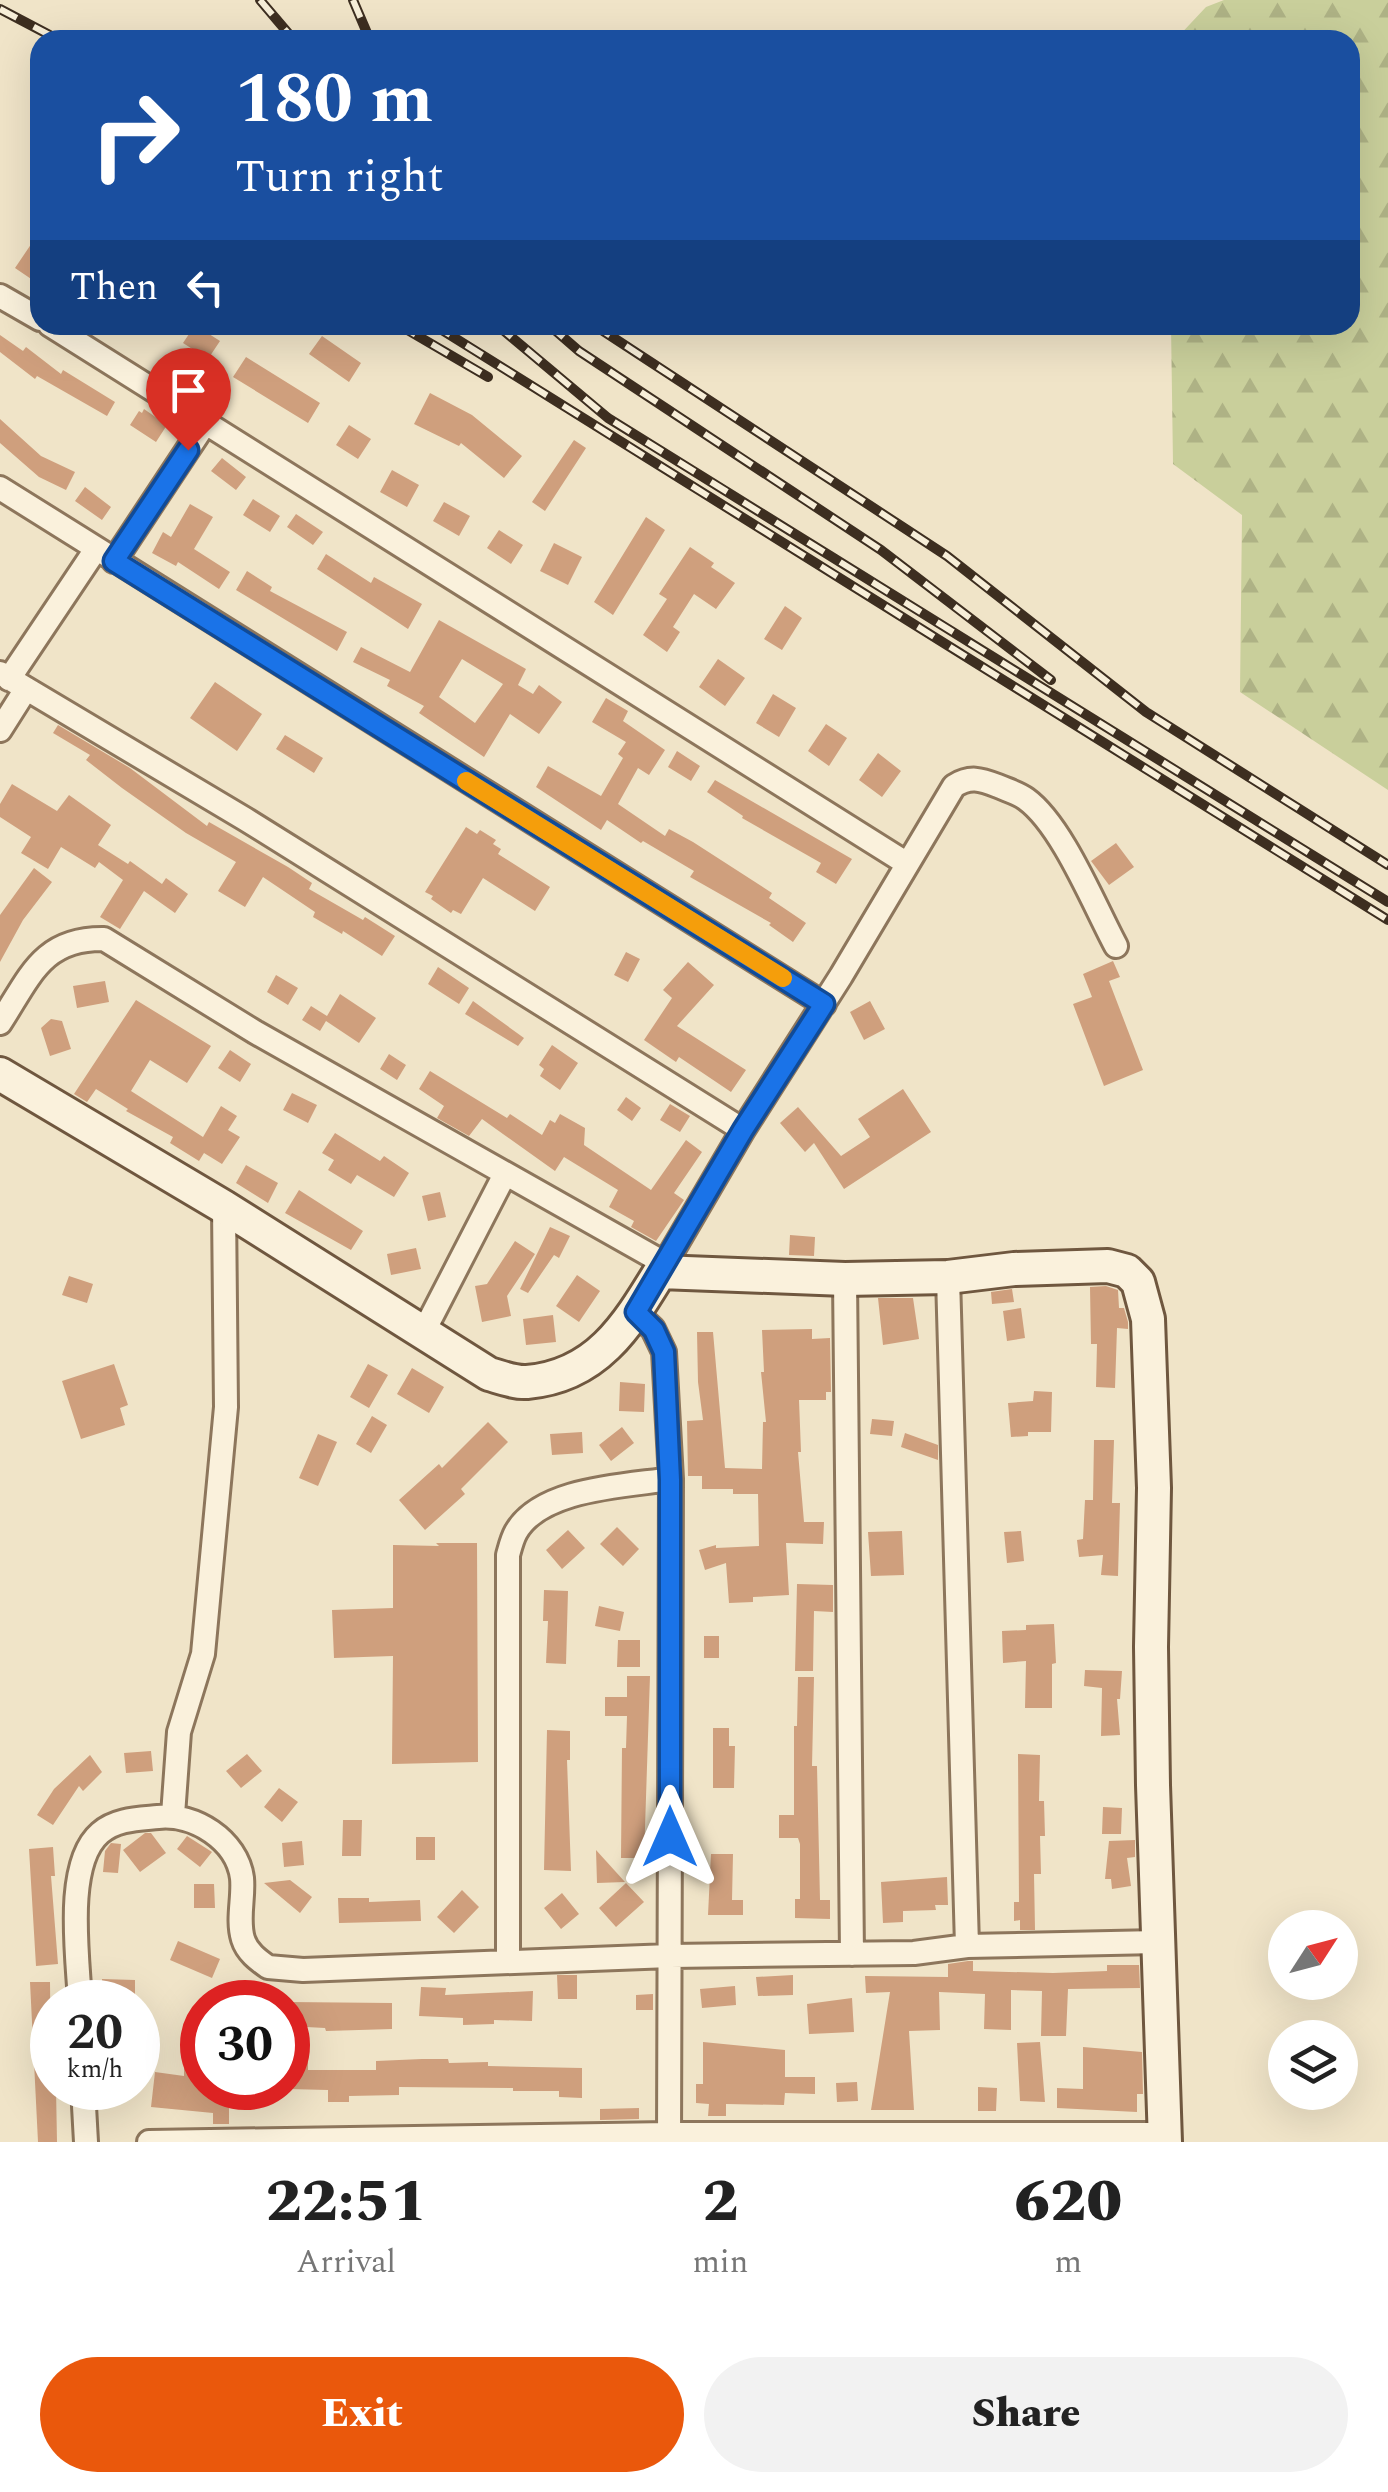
<!DOCTYPE html>
<html lang="en">
<head>
<meta charset="utf-8">
<style>
	body { margin:0; font-family:Spectral,serif; background:#f2f2f2; color:#222; height:100vh; display:flex; flex-direction:column; font-size:38px; white-space:nowrap }
	* { box-sizing:border-box; margin:0 }
	p { font-size:32px; color:#767676 }
	.icon { flex:none; width:55px; height:55px; fill:none; stroke:currentColor; stroke-width:2; stroke-linecap:round; stroke-linejoin:round }
	.map { position:relative; height:2142px; overflow:hidden }
	.details { display:flex; flex-direction:column; background:#fff; flex:1 }
	.details>* { flex:none }
	.guide { position:absolute; left:30px; top:30px; width:1330px; height:305px; border-radius:30px; box-shadow:0 10px 40px #0002; background:#1a4fa0; color:#fff; overflow:hidden }
	.needle { width:65px; rotate:54deg }
	.fabs { position:absolute; left:1268px; top:1910px; display:grid; gap:20px }
	.fabs a { display:grid; place-items:center; width:90px; height:90px; border-radius:50%; background:#fff; box-shadow:0 10px 40px #0002; font-size:50px }
	.speed { position:absolute; left:30px; top:1980px; display:flex; gap:20px; font-size:50px; font-weight:700; text-align:center }
	.speed>* { display:grid; place-content:center; width:130px; height:130px; border-radius:50%; background:#fff; box-shadow:0 10px 40px #0002; line-height:1 }
	.speed small { font-size:25px; font-weight:400 }
	.speed .limit { border:15px solid #d22; background:#fff; color:#111 }
	.pin { position:absolute; display:grid; place-items:center; width:85px; height:85px; color:#fff; margin:-102px -42px; border-radius:50% 50% 50% 0; rotate:-45deg; box-shadow:0 0 10px #0007 }
	.pin .icon { rotate:45deg }
	.me { position:absolute; width:110px; margin:-55px; rotate:0deg; stroke-linejoin:round; filter:drop-shadow(0 0 8px #0008) }
	.turn { display:flex; align-items:center; gap:35px; height:210px; padding:0 40px; font-size:45px }
	.turn .icon { width:130px; height:130px; stroke-width:2.5 }
	.turn b { display:block; font-size:70px; line-height:85px }
	.then { display:flex; align-items:center; height:95px; padding:0 40px; background:#0003; gap:20px; font-size:38px }
	.eta { display:flex; justify-content:space-evenly; align-items:center; height:170px; text-align:center }
	.eta b { font-size:60px; font-weight:800; line-height:70px }
	.primary-button { display:flex; gap:20px; margin-top:auto; padding:20px 40px }
	.primary-button a { flex:1; height:115px; border-radius:60px; background:#ea580c; color:#fff; font-size:40px; font-weight:800; line-height:115px; text-align:center }
	.primary-button a+a { background:#f2f2f2; color:#222 }
	.map>svg:first-child { display:block }
	.forest { fill:url(#forest-firs) }
	.building { fill:#cf9f7d; fill-rule:evenodd }
	.lines { fill:none; stroke-linecap:round; stroke-linejoin:round }
	.street-casing { stroke:#8d765c; stroke-width:28 }
	.secondary-casing { stroke:#6f573f; stroke-width:38 }
	.street { stroke:#faf1dc; stroke-width:22 }
	.secondary { stroke:#faf1dc; stroke-width:32 }
	.rail-casing { stroke:#3d2e20; stroke-width:10 }
	.rail { stroke:#f7eed8; stroke-width:6; stroke-dasharray:19; stroke-linecap:butt }
	.route-casing { stroke:#114b97; stroke-width:25 }
	.route { stroke:#1a73e8; stroke-width:18 }
	.slow { stroke:#f59e0b; stroke-width:18 }
</style>
</head>
<body>
<div class="map">
<svg width="1388" height="2142" viewBox="0 0 1388 2142">
	<defs>
		<pattern id="forest-firs" width="22" height="20" patternUnits="userSpaceOnUse" patternTransform="scale(2.5)"><rect width="22" height="20" fill="#c9cf9b"/><path d="M5 1l3.5 6h-7zM16 11l3.5 6h-7z" fill="#aeb285"/></pattern>
	</defs>
	<rect width="100%" height="100%" fill="#f0e4c8"/>
	<path class="forest" d="M1224,0H1388V790L1240,692L1242,515L1173,464L1171,325H1350V40H1175L1206,7Z"/>
	<path class="building" d="M40,231V285L15,268Z
		M195,325L220,341L208,359L183,343Z
		M0,335L23,351L26,347L61,374L63,370L115,402L107,416L37,376L35,379L0,352Z
		M322,336L361,363L349,382L309,354Z
		M246,357L320,403L308,423L233,377Z
		M430,393L472,415L522,456L504,478L461,443L459,446L414,424Z
		M144,409L167,425L156,442L130,425L139,411L142,413Z
		M0,419L41,456L75,472L66,490L39,477L0,443Z
		M349,425L371,439L358,459L336,445Z
		M574,440L586,448L545,511L532,502Z
		M222,458L246,477L236,490L211,471Z
		M392,470L419,485L407,507L380,492Z
		M85,487L111,507L102,520L75,501Z
		M253,499L280,516L270,532L243,515Z
		M444,502L470,516L459,536L433,521Z
		M190,504L213,517L194,549L230,572L219,589L178,562L176,566L152,553L163,532L171,537Z
		M296,514L323,532L313,545L287,527Z
		M646,517L665,530L613,615L594,602Z
		M499,530L523,545L511,564L487,548Z
		M554,543L582,557L568,585L540,571Z
		M690,547L714,563L711,567L735,583L716,609L694,594L673,627L680,632L667,652L643,635L667,599L659,594Z
		M326,554L371,583L374,577L422,604L408,629L317,569Z
		M247,571L272,587L270,591L347,632L337,651L236,590Z
		M785,606L802,618L782,650L764,639Z
		M439,620L526,669L518,685L533,694L539,685L562,702L539,734L510,714L484,757L419,713L424,706L387,686L390,680L353,662L361,647L410,672ZM462,659L503,684L475,723L439,697Z
		M718,659L745,678L725,706L699,687Z
		M215,682L262,714L237,751L190,718Z
		M773,694L796,708L779,737L756,723Z
		M606,698L628,711L623,721L665,750L649,775L638,768L618,804L665,836L669,829L693,842L772,893L769,898L806,923L793,942L769,925L771,923L690,877L694,871L643,841L641,843L607,820L601,830L536,787L548,766L601,796L623,758L618,754L626,742L592,722Z
		M826,724L847,738L829,766L808,751Z
		M58,725L130,768L207,826L209,822L288,867L312,883L309,889L363,920L365,917L395,936L382,956L343,931L342,934L313,917L315,912L263,877L245,907L218,891L236,862L186,833L122,788L86,760L90,755L53,733Z
		M285,735L323,758L314,773L276,749Z
		M677,751L700,766L691,781L668,767Z
		M878,753L901,771L882,797L859,780Z
		M715,780L852,859L836,884L816,872L821,863L742,818L743,816L707,792Z
		M12,784L57,811L69,795L111,825L98,845L128,864L130,861L162,884L166,878L188,894L175,913L144,891L120,929L100,917L123,880L99,862L95,868L61,847L48,869L21,853L31,837L0,817V804Z
		M466,827L477,834L480,830L496,840L493,844L501,849L498,854L550,887L535,911L483,878L461,914L453,910L451,913L431,899L433,896L425,892Z
		M1116,843L1134,867L1109,885L1091,861Z
		M34,868L52,882L23,920L0,962V915Z
		M626,952L640,959L628,982L614,975Z
		M1113,961L1120,977L1109,981L1143,1070L1104,1086L1073,1004L1092,997L1083,974Z
		M688,962L714,985L677,1026L746,1070L731,1092L679,1057L676,1062L644,1040L672,998L663,990Z
		M438,967L469,988L459,1004L428,984Z
		M276,975L298,988L288,1005L267,992Z
		M105,981L109,1002L77,1008L73,986Z
		M340,994L376,1018L359,1043L326,1021L320,1031L302,1020L311,1006L327,1016Z
		M136,1000L211,1046L187,1083L150,1060L131,1091L203,1137L221,1106L237,1116L228,1130L240,1137L222,1164L204,1153L199,1161L170,1143L173,1137L126,1111L128,1109L96,1089L87,1102L74,1094Z
		M473,1001L524,1038L518,1046L465,1014Z
		M870,1001L885,1029L864,1040L850,1012Z
		M51,1019L62,1021L71,1049L50,1056L41,1028Z
		M552,1045L578,1063L560,1090L540,1076L544,1069L539,1065Z
		M230,1050L251,1064L240,1082L218,1068Z
		M389,1054L406,1065L397,1080L380,1069Z
		M430,1071L507,1118L510,1114L542,1135L550,1120L555,1123L560,1114L585,1128L584,1145L651,1190L686,1140L702,1152L674,1193L684,1200L656,1241L631,1227L634,1221L609,1207L618,1190L564,1157L555,1171L482,1119L469,1136L437,1118L444,1106L419,1089Z
		M903,1089L931,1132L844,1189L814,1143L805,1152L780,1123L798,1107L841,1156L870,1137L858,1119Z
		M292,1093L317,1105L308,1123L283,1110Z
		M626,1097L641,1108L632,1121L617,1110Z
		M670,1104L690,1116L680,1132L660,1120Z
		M335,1133L380,1161L384,1156L409,1173L394,1197L357,1175L351,1184L328,1170L334,1160L322,1153Z
		M246,1165L278,1183L268,1203L236,1183Z
		M299,1190L363,1231L351,1250L285,1213Z
		M440,1192L446,1217L428,1221L422,1196Z
		M550,1227L570,1236L559,1258L554,1255L528,1293L520,1289Z
		M790,1235L815,1237L814,1256L789,1255Z
		M515,1241L535,1254L507,1296L511,1316L482,1322L475,1286L487,1284Z
		M416,1248L421,1269L391,1275L387,1254Z
		M577,1275L600,1291L579,1322L556,1306Z
		M69,1276L93,1284L87,1303L62,1295Z
		M1106,1286L1118,1290L1119,1308H1124L1128,1322V1329L1117,1328L1115,1388L1096,1387L1097,1344H1091L1090,1287Z
		M1012,1289L1014,1302L992,1304L991,1292Z
		M878,1298H913L919,1339L883,1345Z
		M1021,1308L1025,1338L1007,1341L1003,1311Z
		M553,1315L556,1342L526,1345L523,1319Z
		M812,1329V1339L830,1338L831,1392H826V1400H799L801,1452H798L804,1522H824L823,1544L786,1543L789,1595L753,1597V1602L729,1603L726,1563L705,1570L699,1550L716,1545V1548L759,1546L758,1494H733V1489H702V1476H688L687,1421L703,1420L698,1382L697,1332H713L725,1468L762,1469L763,1422H766L761,1372H764L762,1330Z
		M114,1364L128,1405L120,1408L125,1425L81,1439L62,1381Z
		M368,1364L388,1375L369,1408L350,1397Z
		M412,1368L444,1387L429,1413L397,1394Z
		M620,1382L645,1384L644,1412L619,1411Z
		M1034,1391L1052,1392L1051,1432H1028V1436L1011,1437L1008,1403L1033,1401Z
		M372,1416L387,1425L371,1453L356,1444Z
		M872,1419L894,1421L892,1436L870,1434Z
		M488,1422L508,1442L461,1489L465,1494L425,1530L399,1500L439,1464L442,1468Z
		M622,1427L634,1443L611,1461L599,1445Z
		M582,1432L583,1453L552,1455L550,1434Z
		M905,1433L938,1445V1460L901,1447Z
		M318,1434L337,1442L318,1486L299,1478Z
		M1094,1440H1114L1112,1503H1120L1118,1576L1101,1575L1103,1555L1079,1557L1077,1540L1083,1539L1085,1500H1093Z
		M617,1527L639,1549L623,1566L600,1544Z
		M568,1530L585,1548L562,1569L546,1550Z
		M902,1531L904,1575L871,1576L868,1532Z
		M1021,1531L1024,1561L1007,1563L1004,1532Z
		M436,1543H477L478,1762L392,1764L393,1656L334,1658L332,1610L393,1608V1545L439,1546Z
		M797,1584L833,1585V1612L814,1611L813,1671H795Z
		M544,1590L568,1591L566,1664L546,1663L548,1621H543Z
		M599,1606L624,1612L620,1631L595,1626Z
		M1054,1624L1056,1663L1052,1664V1708H1025L1026,1661L1003,1663L1002,1631L1026,1630V1625Z
		M704,1636H719V1658H704Z
		M618,1640H640V1667H617Z
		M1085,1670L1122,1671L1120,1699H1117L1120,1735L1101,1736L1102,1688L1084,1686Z
		M627,1676H650L644,1858H621L622,1748H626L627,1716H605V1697H627Z
		M798,1677H814L812,1766H817L820,1900H830V1919L795,1918V1899H800V1844L798,1838H779V1815H794V1726H797Z
		M713,1728H729V1746H735L734,1788H713Z
		M547,1730L570,1731V1760H567L571,1871L544,1870Z
		M151,1751L153,1771L126,1773L124,1753Z
		M247,1754L262,1771L241,1788L226,1771Z
		M1018,1754L1040,1755L1039,1801H1044L1045,1836H1040L1041,1874H1034L1035,1930H1020V1920L1014,1921V1902H1019Z
		M90,1755L102,1772L83,1791L79,1786L53,1825L37,1815L54,1789Z
		M279,1788L298,1802L282,1822L264,1807Z
		M1103,1807L1122,1808L1121,1834H1102Z
		M343,1820H362L361,1856H342Z
		M145,1833H151L166,1853L140,1872L123,1850Z
		M187,1836L212,1852L200,1867L177,1849Z
		M416,1837H435V1860H416Z
		M1135,1840V1857L1127,1858L1131,1886L1112,1889L1111,1879H1105L1109,1841Z
		M302,1841L304,1865L284,1867L282,1843Z
		M111,1843L121,1844L118,1873L103,1872L105,1851Z
		M53,1847L55,1876H51L58,1964L36,1966L29,1849Z
		M596,1850L625,1882L597,1883Z
		M711,1854H733L732,1900H743V1915H708Z
		M947,1877L948,1905H935L936,1910L903,1911V1922L883,1923L881,1882Z
		M290,1880L312,1897L300,1913L264,1883Z
		M626,1883L644,1902L616,1927L599,1908Z
		M194,1884H214L215,1908H194Z
		M462,1890L479,1907L454,1933L437,1917Z
		M562,1893L579,1914L561,1929L544,1908Z
		M338,1898H369V1902L420,1900L421,1921L339,1923Z
		M178,1941L220,1959L212,1978L170,1960Z
		M968,1961H973V1971L1053,1973L1107,1971V1965H1139L1140,1988L1068,1989L1066,2036H1041L1042,1991L1011,1990V2030L984,2029L985,1994L939,1992L940,2030L909,2031L914,2110H871L890,1992L866,1993L865,1976L948,1977V1964Z
		M557,1975H577V1999H558Z
		M793,1975V1995L758,1996L756,1977Z
		M102,1979L135,1980V2002H102Z
		M30,1982H50L51,2070L52,2088H56L57,2142H38Z
		M735,1986L736,2005L702,2008L700,1989Z
		M421,1987L446,1988L445,1995L533,1991L532,2021L494,2020V2024L463,2025V2018L419,2016Z
		M653,1994V2010H636V1995Z
		M852,1998L854,2032L809,2034L807,2004Z
		M288,2002L392,2003V2029L326,2031L325,2028L288,2026Z
		M703,2042L785,2050V2077H815V2094L785,2093L784,2105L726,2104V2116H708L709,2104L696,2103V2084H703Z
		M1040,2042L1045,2102L1020,2101L1017,2043Z
		M1083,2047L1142,2052L1143,2094H1137V2112L1057,2108V2088L1083,2089Z
		M184,2058H202V2088H229V2124H213V2113L151,2107L155,2072L184,2076Z
		M422,2059H448L449,2063L488,2062V2066L582,2068V2098L559,2097V2091H513V2088L399,2087V2095L349,2096V2102H328V2090L288,2089V2062H308V2070H376V2061Z
		M857,2082L858,2101L837,2102L836,2083Z
		M978,2087L997,2088L996,2111H978Z
		M639,2108V2119L600,2120V2109Z"/>
	<g class="lines">
		<g class="street-casing">
			<path id="street" d="M0,296L40,319
				M50,325L906,863
				M0,488L824,1004
				M114,561L206,422
				M0,673L245,819L743,1130
				M9,679L96,549
				M0,730L26,689
				M0,1023C30,977 42,938 104,939L255,1032L664,1263
				M660,1272L743,1130L841,976L954,786C970,776 980,779 998,786C1007,790 1018,793 1026,799C1062,825 1094,905 1116,946
				M948,1277L967,1946
				M845,1279L852,1954
				M635,1312L653,1329L664,1352L671,1479L669,2142
				M423,1333L505,1174
				M173,1815L179,1732L203,1654L226,1407L224,1207
				M508,1960V1555C510,1548 512,1539 516,1532C541,1488 625,1486 671,1479
				M80,2002C78,1958 64,1864 100,1833C116,1819 138,1819 158,1817C194,1813 237,1840 242,1878C244,1898 237,1919 243,1939C247,1952 258,1960 268,1967L303,1970L670,1956L914,1953L967,1946L1158,1942
				M83,2088L86,2142
				M149,2142L669,2134H1165"/>
		</g>
		<g class="secondary-casing">
			<path id="secondary" d="M0,1074L224,1207L489,1374C500,1377 515,1383 527,1382C597,1376 627,1326 660,1272L845,1279L948,1277L1014,1269L1108,1266L1127,1271L1138,1282L1148,1319L1154,1488L1151,1647L1153,1785L1165,2142"/>
		</g>
		<use href="#street" class="street"/>
		<use href="#secondary" class="secondary"/>
		<g class="rail-casing">
			<path id="rail" d="M260,0L294,40
				M353,0L370,40
				M0,9L59,40
				M399,325L488,377
				M434,325L1388,920
				M497,325L608,418L1388,902
				M549,325L579,351L881,550L1051,680
				M594,325L947,556L1146,712L1388,865"/>
		</g>
		<use href="#rail" class="rail"/>
	</g>
	<g class="lines">
		<g class="route-casing">
			<path id="route" d="M188,450L114,561L824,1004L743,1130L636,1312L654,1330L664,1352L670,1480V1837"/>
		</g>
		<use href="#route" class="route"/>
		<path class="slow" d="M466,781L783,978"/>
	</g>
</svg>
<div class="fabs">
<a><svg class="needle" viewBox="-14 -14 28 28"><path d="M0-13l5 13h-10z" fill="#e53935"/><path d="M0 13l5-13h-10z" fill="#767676"/></svg></a>
<a><svg class="icon" aria-label="layers" viewBox="0 0 24 24"><path d="M12 4l9 5-9 5-9-5zM3 14l9 5 9-5"/></svg></a>
</div>
<div class="speed"><div>20<small>km/h</small></div><div class="limit">30</div></div>
<div class="pin" style="left:188px;top:450px;background:#d93025"><svg class="icon" aria-label="arrive" viewBox="0 0 24 24"><path d="M6 21V4h12l-3 4 3 4H6"/></svg></div>
<svg class="me" style="left:670px;top:1837px" viewBox="-20 -20 40 40"><path d="M0-17L14 15 0 8-14 15z" fill="#1a73e8" stroke="#fff" stroke-width="4"/></svg>
<div class="guide">
<div class="turn"><svg class="icon" aria-label="right" viewBox="0 0 24 24"><path d="M7 20v-9h11M14 6l5 5-5 5"/></svg><div><b>180 m</b>Turn right</div></div>
<div class="then">Then<svg class="icon" aria-label="left" viewBox="0 0 24 24"><path d="M17 20v-9H6M10 6l-5 5 5 5"/></svg></div>
</div>
</div>
<section class="details">
<div class="eta">
<div><b>22:51</b><p>Arrival</p></div>
<div><b>2</b><p>min</p></div>
<div><b>620</b><p>m</p></div>
</div>
<div class="primary-button"><a>Exit</a><a>Share</a></div>
</section>
</body>
</html>
